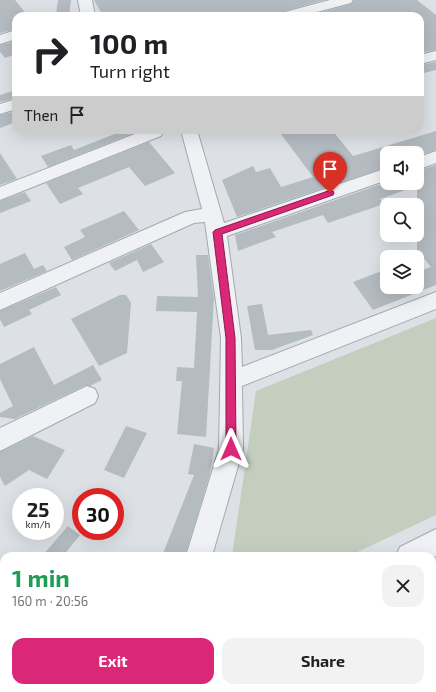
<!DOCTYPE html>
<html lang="en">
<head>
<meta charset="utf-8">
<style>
	body { margin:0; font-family:"Exo 2",sans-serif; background:#f2f2f2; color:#202124; height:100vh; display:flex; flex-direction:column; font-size:15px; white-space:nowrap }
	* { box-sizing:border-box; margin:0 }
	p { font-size:13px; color:#757577 }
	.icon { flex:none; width:22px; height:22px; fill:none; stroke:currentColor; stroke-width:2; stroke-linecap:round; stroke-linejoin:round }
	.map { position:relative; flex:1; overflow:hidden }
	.panel { position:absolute; left:0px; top:552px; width:436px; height:140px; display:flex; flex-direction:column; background:#fff; border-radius:12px 12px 0 0; box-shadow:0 4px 16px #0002 }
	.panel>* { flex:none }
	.top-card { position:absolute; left:12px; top:12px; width:412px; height:122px; border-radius:12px; box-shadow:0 4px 16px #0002; background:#fff; color:#202124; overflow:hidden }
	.controls { position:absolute; left:380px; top:146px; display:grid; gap:8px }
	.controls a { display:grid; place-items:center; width:44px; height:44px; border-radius:8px; background:#fff; box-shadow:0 4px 16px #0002; font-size:20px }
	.speed { position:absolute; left:12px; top:488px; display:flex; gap:8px; font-size:20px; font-weight:700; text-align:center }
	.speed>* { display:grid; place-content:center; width:52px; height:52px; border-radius:50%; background:#fff; box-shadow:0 4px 16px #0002; line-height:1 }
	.speed small { font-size:10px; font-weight:400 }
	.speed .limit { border:6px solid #d22; background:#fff; color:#111 }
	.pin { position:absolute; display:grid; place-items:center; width:34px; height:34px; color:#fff; margin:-41px -17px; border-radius:50% 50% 50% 0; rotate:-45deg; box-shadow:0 0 4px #0007 }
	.pin .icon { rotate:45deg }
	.me { position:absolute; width:44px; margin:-22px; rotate:0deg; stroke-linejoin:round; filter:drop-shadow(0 0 3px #0008) }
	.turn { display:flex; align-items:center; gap:14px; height:84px; padding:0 12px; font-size:18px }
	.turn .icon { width:52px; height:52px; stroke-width:2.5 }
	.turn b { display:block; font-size:28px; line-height:34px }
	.then { display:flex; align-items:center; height:38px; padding:0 12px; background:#0003; gap:8px; font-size:15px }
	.round { display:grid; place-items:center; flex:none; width:42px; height:42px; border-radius:12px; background:#f2f2f2 }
	.head { display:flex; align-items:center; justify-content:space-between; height:68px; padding:0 12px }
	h1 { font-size:24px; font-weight:700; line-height:30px; color:#1e9e55 }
	.action { display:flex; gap:8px; margin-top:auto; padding:8px 12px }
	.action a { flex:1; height:46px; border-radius:12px; background:#db2777; color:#fff; font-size:16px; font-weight:700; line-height:46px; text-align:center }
	.action a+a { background:#f2f2f2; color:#202124 }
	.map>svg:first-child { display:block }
	.green { fill:#c4cebf }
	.building { fill:#b4bbc1 }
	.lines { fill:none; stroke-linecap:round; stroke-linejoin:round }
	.minor-casing { stroke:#a3a9ae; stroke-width:2 }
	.minor { fill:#eff1f4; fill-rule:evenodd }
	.route { fill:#db2777; stroke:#8e194d }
</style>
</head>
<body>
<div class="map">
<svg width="436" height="692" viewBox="0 0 436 692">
	<rect width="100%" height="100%" fill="#dde1e5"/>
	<path class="green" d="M436,318V515L349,556H232L256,391Z"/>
	<path class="building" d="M0,0H15L28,16H16V29L0,33Z
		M58,0H71L69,15H56Z
		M94,0H324L281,12L278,16H103Z
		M354,0H417L436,15V50L420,53V16H308L351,4Z
		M16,41V54L5,58L0,52V45Z
		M436,62V70L420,74V65Z
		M16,90V98L0,102V95Z
		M16,111V122L0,128V115Z
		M125,130L139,131L48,167L41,156L71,145L74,150Z
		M278,130H304L307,134L318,130H332L353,156L436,131V150L417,156V153H387V167L237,217L222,180L253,166L256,172L270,168L281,187L313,177Z
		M149,142L175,173L145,186L129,167L78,188L83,194L60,204L46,183Z
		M0,153L17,179L0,185Z
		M436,165V285L373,310L353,282L387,269V287H417V272L431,267L417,250V186L380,199L384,204L328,223L323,215L272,232L276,237L238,251L235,235L387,182V183H417V171Z
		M25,192L31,201L0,213V201Z
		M124,211L139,230L72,260L64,247L85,237L80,230Z
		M151,244L164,262L143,272L137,260L115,271L109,263Z
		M25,253L34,269L43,265L47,271L0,291V264Z
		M196,255H208L214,298L206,437L177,434L182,381H176L177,367L194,368L197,312L156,311L157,296L198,297Z
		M56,287L61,295L29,310L32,314L4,327L0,319V311Z
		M120,295H126L131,303L127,353L99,366L71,319Z
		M262,304L268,335L311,330L313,335L272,350H255L247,306Z
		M34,347L54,385L93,365L102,380L90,386L86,385L15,419L0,417V413L13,406L0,379V364Z
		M126,426L147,433L124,478L104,470Z
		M33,436L65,450L47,479L29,470L5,486L0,477V452Z
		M194,444L214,448L210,474L185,556H162L194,475L188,474Z
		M68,526L80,535L63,556H42Z"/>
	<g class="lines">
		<g class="minor-casing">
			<path id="minor" d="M78,0H92L95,16H81Z
				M330,0H353L351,3L302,16H279L281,13Z
				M16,30V39L0,44V35Z
				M436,51V60L420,64V55Z
				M16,99V109L0,114V104Z
				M145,130H162L163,132L161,136L0,200V187Z
				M181,130H197L224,223L387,168V180L227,236L241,338L242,367L436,292V309L242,386L243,449L212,556H186L219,449L221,338L205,222L194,223L0,310V293L185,212L202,209Z
				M436,151V163L417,170V158Z
				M87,386L95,389L98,396L95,403L0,451V428Z
				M436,529V556L432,558V556H396L400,547Z
				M143,688H172L171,692H142Z"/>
		</g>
		<use href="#minor" class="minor"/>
	</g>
	<path class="route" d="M328,191H333L334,193L333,195L222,234L235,338L236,449L235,452L231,454L228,452L226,449V338L213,232L215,230Z"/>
</svg>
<div class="controls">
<a><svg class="icon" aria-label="sound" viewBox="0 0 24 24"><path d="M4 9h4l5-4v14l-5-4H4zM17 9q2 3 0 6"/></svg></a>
<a><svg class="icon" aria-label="search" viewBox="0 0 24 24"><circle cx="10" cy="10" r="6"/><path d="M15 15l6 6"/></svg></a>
<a><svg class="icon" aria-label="layers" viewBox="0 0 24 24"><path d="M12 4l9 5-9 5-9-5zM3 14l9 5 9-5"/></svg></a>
</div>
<div class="speed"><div>25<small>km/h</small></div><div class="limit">30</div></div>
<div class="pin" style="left:330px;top:193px;background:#d93025"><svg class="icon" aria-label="arrive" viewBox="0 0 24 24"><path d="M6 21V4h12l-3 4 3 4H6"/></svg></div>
<svg class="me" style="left:231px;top:449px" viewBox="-20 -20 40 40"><path d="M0-17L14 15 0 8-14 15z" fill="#db2777" stroke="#fff" stroke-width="4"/></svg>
<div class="top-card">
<div class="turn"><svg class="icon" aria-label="right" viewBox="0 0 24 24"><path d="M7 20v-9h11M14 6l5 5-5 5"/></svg><div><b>100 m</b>Turn right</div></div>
<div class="then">Then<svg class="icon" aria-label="arrive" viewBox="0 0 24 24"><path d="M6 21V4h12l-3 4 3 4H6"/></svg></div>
</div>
<section class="panel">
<div class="head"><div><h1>1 min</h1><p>160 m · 20:56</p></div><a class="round"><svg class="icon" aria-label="close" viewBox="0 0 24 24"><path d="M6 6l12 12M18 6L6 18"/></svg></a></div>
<div class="action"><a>Exit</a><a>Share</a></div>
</section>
</div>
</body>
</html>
